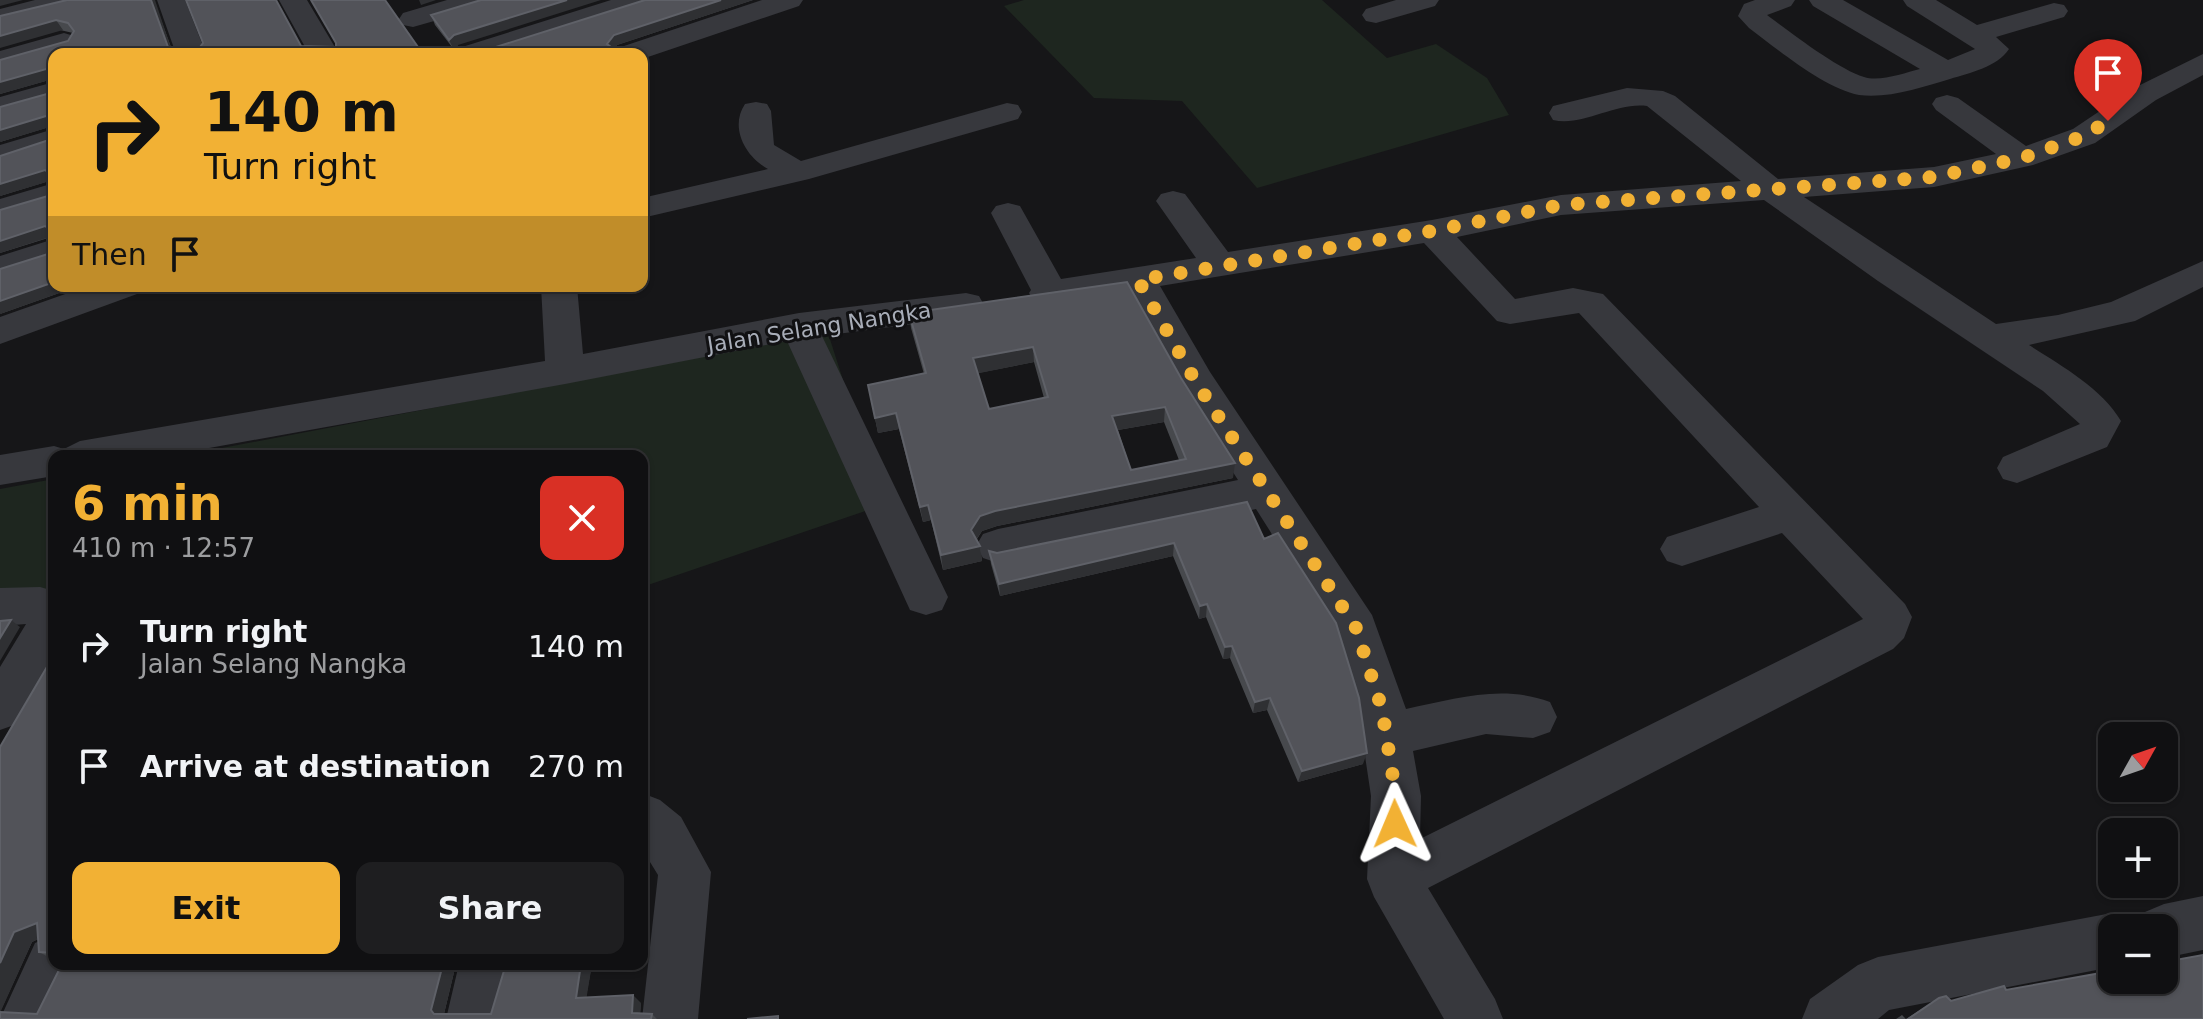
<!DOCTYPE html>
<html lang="en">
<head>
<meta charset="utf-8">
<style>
	body { margin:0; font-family:"DejaVu Sans",sans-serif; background:#1e1e20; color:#f1f3f6; height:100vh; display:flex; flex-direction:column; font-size:30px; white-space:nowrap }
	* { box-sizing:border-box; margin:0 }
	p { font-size:26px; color:#9c9d9f }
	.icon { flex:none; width:44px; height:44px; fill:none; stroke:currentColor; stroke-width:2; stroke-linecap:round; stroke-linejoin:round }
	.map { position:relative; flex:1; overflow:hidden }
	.side { position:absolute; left:48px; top:450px; width:600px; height:520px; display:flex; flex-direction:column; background:#101012; border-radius:16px; box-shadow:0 2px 6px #0004,0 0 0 2px #303032 }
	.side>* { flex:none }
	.banner { position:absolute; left:48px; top:48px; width:600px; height:244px; border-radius:16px; box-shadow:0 2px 6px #0004,0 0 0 2px #303032; background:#f2b134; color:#111; overflow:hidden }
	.needle { width:52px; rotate:50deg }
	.fabs { position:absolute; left:2098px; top:722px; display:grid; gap:16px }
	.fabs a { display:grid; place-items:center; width:80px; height:80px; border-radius:16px; background:#101012; box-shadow:0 2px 6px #0004,0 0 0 2px #303032; font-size:40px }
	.pin { position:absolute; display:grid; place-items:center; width:68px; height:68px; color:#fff; margin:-82px -34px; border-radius:50% 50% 50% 0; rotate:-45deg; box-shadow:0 0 8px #0007 }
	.pin .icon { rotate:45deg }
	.me { position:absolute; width:88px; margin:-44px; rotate:359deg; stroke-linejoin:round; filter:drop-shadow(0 0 6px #0008) }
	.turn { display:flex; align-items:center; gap:28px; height:168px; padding:0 24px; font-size:36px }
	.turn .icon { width:104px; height:104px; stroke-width:2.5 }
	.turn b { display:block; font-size:56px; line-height:68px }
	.then { display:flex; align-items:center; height:76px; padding:0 24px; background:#0003; gap:16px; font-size:30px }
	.round { display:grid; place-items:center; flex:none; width:84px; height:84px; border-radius:16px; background:#1e1e20 }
	.headline { display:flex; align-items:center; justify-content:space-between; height:136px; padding:0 24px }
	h1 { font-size:48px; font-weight:700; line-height:60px; color:#f2b134 }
	.action { display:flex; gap:16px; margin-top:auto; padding:16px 24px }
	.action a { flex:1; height:92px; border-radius:16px; background:#f2b134; color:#111; font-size:32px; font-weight:700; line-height:92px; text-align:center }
	.action a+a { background:#1e1e20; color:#f1f3f6 }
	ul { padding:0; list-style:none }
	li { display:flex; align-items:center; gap:24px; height:120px; padding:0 24px }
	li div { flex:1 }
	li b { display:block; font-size:30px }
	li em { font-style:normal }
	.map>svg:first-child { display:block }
	.green { fill:#1e261f }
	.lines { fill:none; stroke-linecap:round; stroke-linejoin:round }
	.minor { fill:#37383d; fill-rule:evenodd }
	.wall { fill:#47494d; fill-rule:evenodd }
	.shaded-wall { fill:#2f3033 }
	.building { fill:#525359; stroke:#5f6168; stroke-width:2; fill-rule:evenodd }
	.route { stroke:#f2b134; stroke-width:14; stroke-dasharray:0 25.2 }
	.labels { text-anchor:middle; stroke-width:6; stroke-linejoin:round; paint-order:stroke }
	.street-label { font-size:22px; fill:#a8adb8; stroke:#111113 }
</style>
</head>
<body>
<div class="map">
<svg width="2203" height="1019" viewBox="0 0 2203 1019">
	<rect width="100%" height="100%" fill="#161618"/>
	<path class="green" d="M1024,0H1322L1387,58L1436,44L1487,78L1509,115L1257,188L1182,101L1094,98L1004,6Z
		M828,333L883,505L642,587V456H180Z
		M54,479V593L0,601V489Z"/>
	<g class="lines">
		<path class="minor" d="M35,0H80L76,6L0,26V9Z
			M157,0H185L206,54H176Z
			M279,0H307L339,54H309Z
			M447,0H491L487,6L413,27L403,25L399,19L403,13Z
			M611,0H653L649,6L499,54H454L459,48Z
			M762,0H803L799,6L642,59V54H613L618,48Z
			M1396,0H1439L1435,6L1376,23L1366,21L1362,15L1366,9Z
			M1755,0H1795L1791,6L1767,15C1790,32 1838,69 1864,77C1880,82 1904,73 1920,69L1813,6L1809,0H1843L1948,60L1975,49L1907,6L1903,0H1936L1977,25L2054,3L2064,5L2068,11L2064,17L1996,37L2009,49C1997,67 1970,73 1950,79C1923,87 1888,99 1859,95C1825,89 1777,49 1749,28L1738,16L1744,4Z
			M64,33L74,36L78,42L74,48L0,69V51Z
			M2203,54V75L2156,100L2095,143L2033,165L1934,187L1804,197L1996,324L2058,315L2111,302L2203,261V287L2135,321L2029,345C2060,365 2102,388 2121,421L2107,447L2017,483L2003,479L1997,468L2003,457L2080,424L2043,391L1878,281L1764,200L1561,215L1457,237L1515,299L1573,288L1603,294L1905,604L1912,617L1904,638L1893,649L1428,888L1495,999L1503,1019H1444L1374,897L1367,879L1371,796L1358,709L1335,634L1256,509L998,563L983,558L976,546L983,534L998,529L1238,480L1182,392L1127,292L1051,305L1034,301L1029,293L1031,290L991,213L996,206L1008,203L1020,206L1061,279L1196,258L1156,201L1161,194L1173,191L1185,194L1228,252L1432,220L1561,195L1741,181L1647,106C1615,102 1583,127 1553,120L1549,113L1553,106L1627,88L1663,91L1675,96L1778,179L1934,167L1996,154L1936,110L1932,104L1936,98L1947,95L1958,98L2026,146L2073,129L2134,88ZM1424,243L1497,321L1510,324L1579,313L1759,507L1667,537L1660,549L1667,561L1682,566L1782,533L1863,619L1420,839L1421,796L1413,751L1486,734L1533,738L1550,732L1557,717L1550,702C1501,684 1455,699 1406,709L1372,615L1210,372L1160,286Z
			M54,82V101L0,116V97Z
			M756,102L767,104L771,111L774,145L801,161L1007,103L1018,105L1022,112L1018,119L809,179L642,218V198L768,169C746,157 729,128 745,104Z
			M54,129V148L0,165V145Z
			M54,183V204L0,220V199Z
			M54,239V262L0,279V256Z
			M88,286H142L137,294L0,344V317Z
			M541,286H577L583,354L799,313L966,293L979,296L984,305L979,314L966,317L822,336L948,597L942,610L926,615L910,610L787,341L565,384L165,456H54V476L0,485V455L54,446L64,449L80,441L545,361Z
			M40,587L54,591V659L17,724L0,730V667L26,624L0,626V588Z
			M642,793L660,800L681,817L711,872L698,1019H642L658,875L642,849Z
			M2203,896V950L2164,958V928H2138L2145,912L2164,904Z
			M2112,913L2131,921L2134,928H2112V967L1889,1010L1878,1019H1802L1810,999L1858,965L1878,957Z
			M54,935V964H81L56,1019H0L35,943Z
			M459,964H513L502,1019H446Z"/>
	</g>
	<path class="wall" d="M645,0H753L617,45L612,51L614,54H54V286H79L0,314L48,254V238L0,253V210L48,196L49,181L0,196L49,140V127L0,142L47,94L49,80L0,94V60L68,41L73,33L0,16L154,1L171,47L301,46L452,47L435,25L431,15L458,45L456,47H496Z
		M1067,290L1233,478L997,526L982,531L977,539L980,546L982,561L943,570L931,520L923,522L899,429L878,433L868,385L924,374L911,328L909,313ZM1034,362L1044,398L989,409L978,373ZM1164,422L1179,460L1131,470L1118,430Z
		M1247,502L1363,764L1298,782L1267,710L1253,713L1230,658L1223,659L1206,617L1199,619L1173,556L1000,596L991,564L989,551L997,553Z
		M54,655V960L39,952L38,939L32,942L0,1012L37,1014L62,964H456L444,1014H491L506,964H592L586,997L641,1003L640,1013L652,1014L657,1019H0V747Z
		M2006,990L2203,1019H1896L1902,1015L1906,1019L1939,998L1951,1001Z"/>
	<path class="shaded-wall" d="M0,0H23L0,6Z
		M151,0H155L173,54L168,47Z
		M419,0H436L421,5Z
		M567,0H601L458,45L454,50L449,40L454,35Z
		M721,0H753L617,45L612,51L614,54H591L607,44L614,35Z
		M56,20L63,30L0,48V36Z
		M46,69L53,79L0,94V82Z
		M46,116L53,126L0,142V130Z
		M45,170L53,180L0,196V184Z
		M45,226L53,236L0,253V241Z
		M54,282V286H79L0,314V301Z
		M1033,347L1034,362L975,374L973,358Z
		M1165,407L1164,422L1112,431V416Z
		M896,413L899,429L878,433L875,418Z
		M1235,463L1233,478L997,526L982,531L973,544L971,530L980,516L995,511Z
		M928,505L931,520L923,522L920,507Z
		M1174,543L1173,556L1000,596L999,584Z
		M980,546L982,561L943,570L941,555Z
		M1207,604L1206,617L1199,619L1200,606Z
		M11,620L20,627L0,661V638Z
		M1232,646L1230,658L1223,659L1225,647Z
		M1270,698L1267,710L1253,713L1255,702Z
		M1367,753L1363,764L1298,782L1302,771Z
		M37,923L54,932L32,942L0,1013V963L14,932Z
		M443,964H456L443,1018L434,1014L431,1010Z
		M581,964H592L585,1007L576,998Z
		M633,995L641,1003L640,1019L632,1013Z"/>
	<path class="building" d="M67,0H151L168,47H200L203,43L186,0H276L301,46L336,47V43L311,0H385L418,47H496L645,0H721L614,35L607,44L611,47L591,54H54V282L0,301V269L48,254L49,229L45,226L0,241V210L48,196L49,173L45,170L0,184V156L49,140V119L46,116L0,130V107L47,94L50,72L46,69L0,82V60L68,41L74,31L68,23L56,20L0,36V16Z
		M481,0H567L454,35L449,40L431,15Z
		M1127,282L1181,378L1235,463L995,511L980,516L971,530L980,546L941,555L928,505L920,507L896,413L875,418L868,385L926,373L909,313ZM1033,347L1048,397L989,409L973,358ZM1165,407L1186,459L1131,470L1112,416Z
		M1247,502L1264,539L1278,533L1336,623L1359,698L1367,753L1302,771L1270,698L1255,702L1232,646L1225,647L1207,604L1200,606L1174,543L999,584L989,551L997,553Z
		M11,620L0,638V621Z
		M54,655V953L39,952L37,923L14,932L0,963V747Z
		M2203,955V1019H1908L1939,998L1946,996L1951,1001L2004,986L2006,990L2112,971V980H2164V962Z
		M62,964H443L431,1010L434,1014H491L506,964H581L576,998L633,995L632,1013L652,1014L651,1019H0V1012L37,1014Z
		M778,1016V1019H747Z"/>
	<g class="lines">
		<path class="route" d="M1395,824L1396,796L1382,709L1356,628L1196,382L1138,280L1432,231L1561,205L1934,177L2022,158L2084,136L2108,121"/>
	</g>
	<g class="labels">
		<g class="street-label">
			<text transform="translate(819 327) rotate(-9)" y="8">Jalan Selang Nangka</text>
		</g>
	</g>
</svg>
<div class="fabs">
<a><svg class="needle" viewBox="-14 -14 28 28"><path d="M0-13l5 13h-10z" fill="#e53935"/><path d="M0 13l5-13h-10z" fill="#9c9d9f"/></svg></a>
<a>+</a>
<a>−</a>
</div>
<div class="pin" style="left:2108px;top:121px;background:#d93025"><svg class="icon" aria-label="arrive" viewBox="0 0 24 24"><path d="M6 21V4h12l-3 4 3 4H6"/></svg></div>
<svg class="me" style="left:1395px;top:824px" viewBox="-20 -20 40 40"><path d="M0-17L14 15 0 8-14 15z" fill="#f2b134" stroke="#fff" stroke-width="4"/></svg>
<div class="banner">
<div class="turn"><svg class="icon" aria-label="right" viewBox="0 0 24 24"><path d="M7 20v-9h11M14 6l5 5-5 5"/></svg><div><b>140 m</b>Turn right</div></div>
<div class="then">Then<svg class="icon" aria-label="arrive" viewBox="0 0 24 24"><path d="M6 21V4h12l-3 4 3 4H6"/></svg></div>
</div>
<section class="side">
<div class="headline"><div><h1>6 min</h1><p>410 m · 12:57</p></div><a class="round" style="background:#d93025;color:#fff"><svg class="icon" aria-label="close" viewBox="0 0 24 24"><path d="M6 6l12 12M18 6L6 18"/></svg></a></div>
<ul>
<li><svg class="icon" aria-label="right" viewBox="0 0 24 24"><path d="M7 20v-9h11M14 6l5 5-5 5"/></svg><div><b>Turn right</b><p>Jalan Selang Nangka</p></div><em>140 m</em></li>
<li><svg class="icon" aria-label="arrive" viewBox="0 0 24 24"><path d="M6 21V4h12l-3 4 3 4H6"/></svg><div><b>Arrive at destination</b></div><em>270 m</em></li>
</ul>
<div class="action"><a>Exit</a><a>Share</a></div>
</section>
</div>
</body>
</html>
